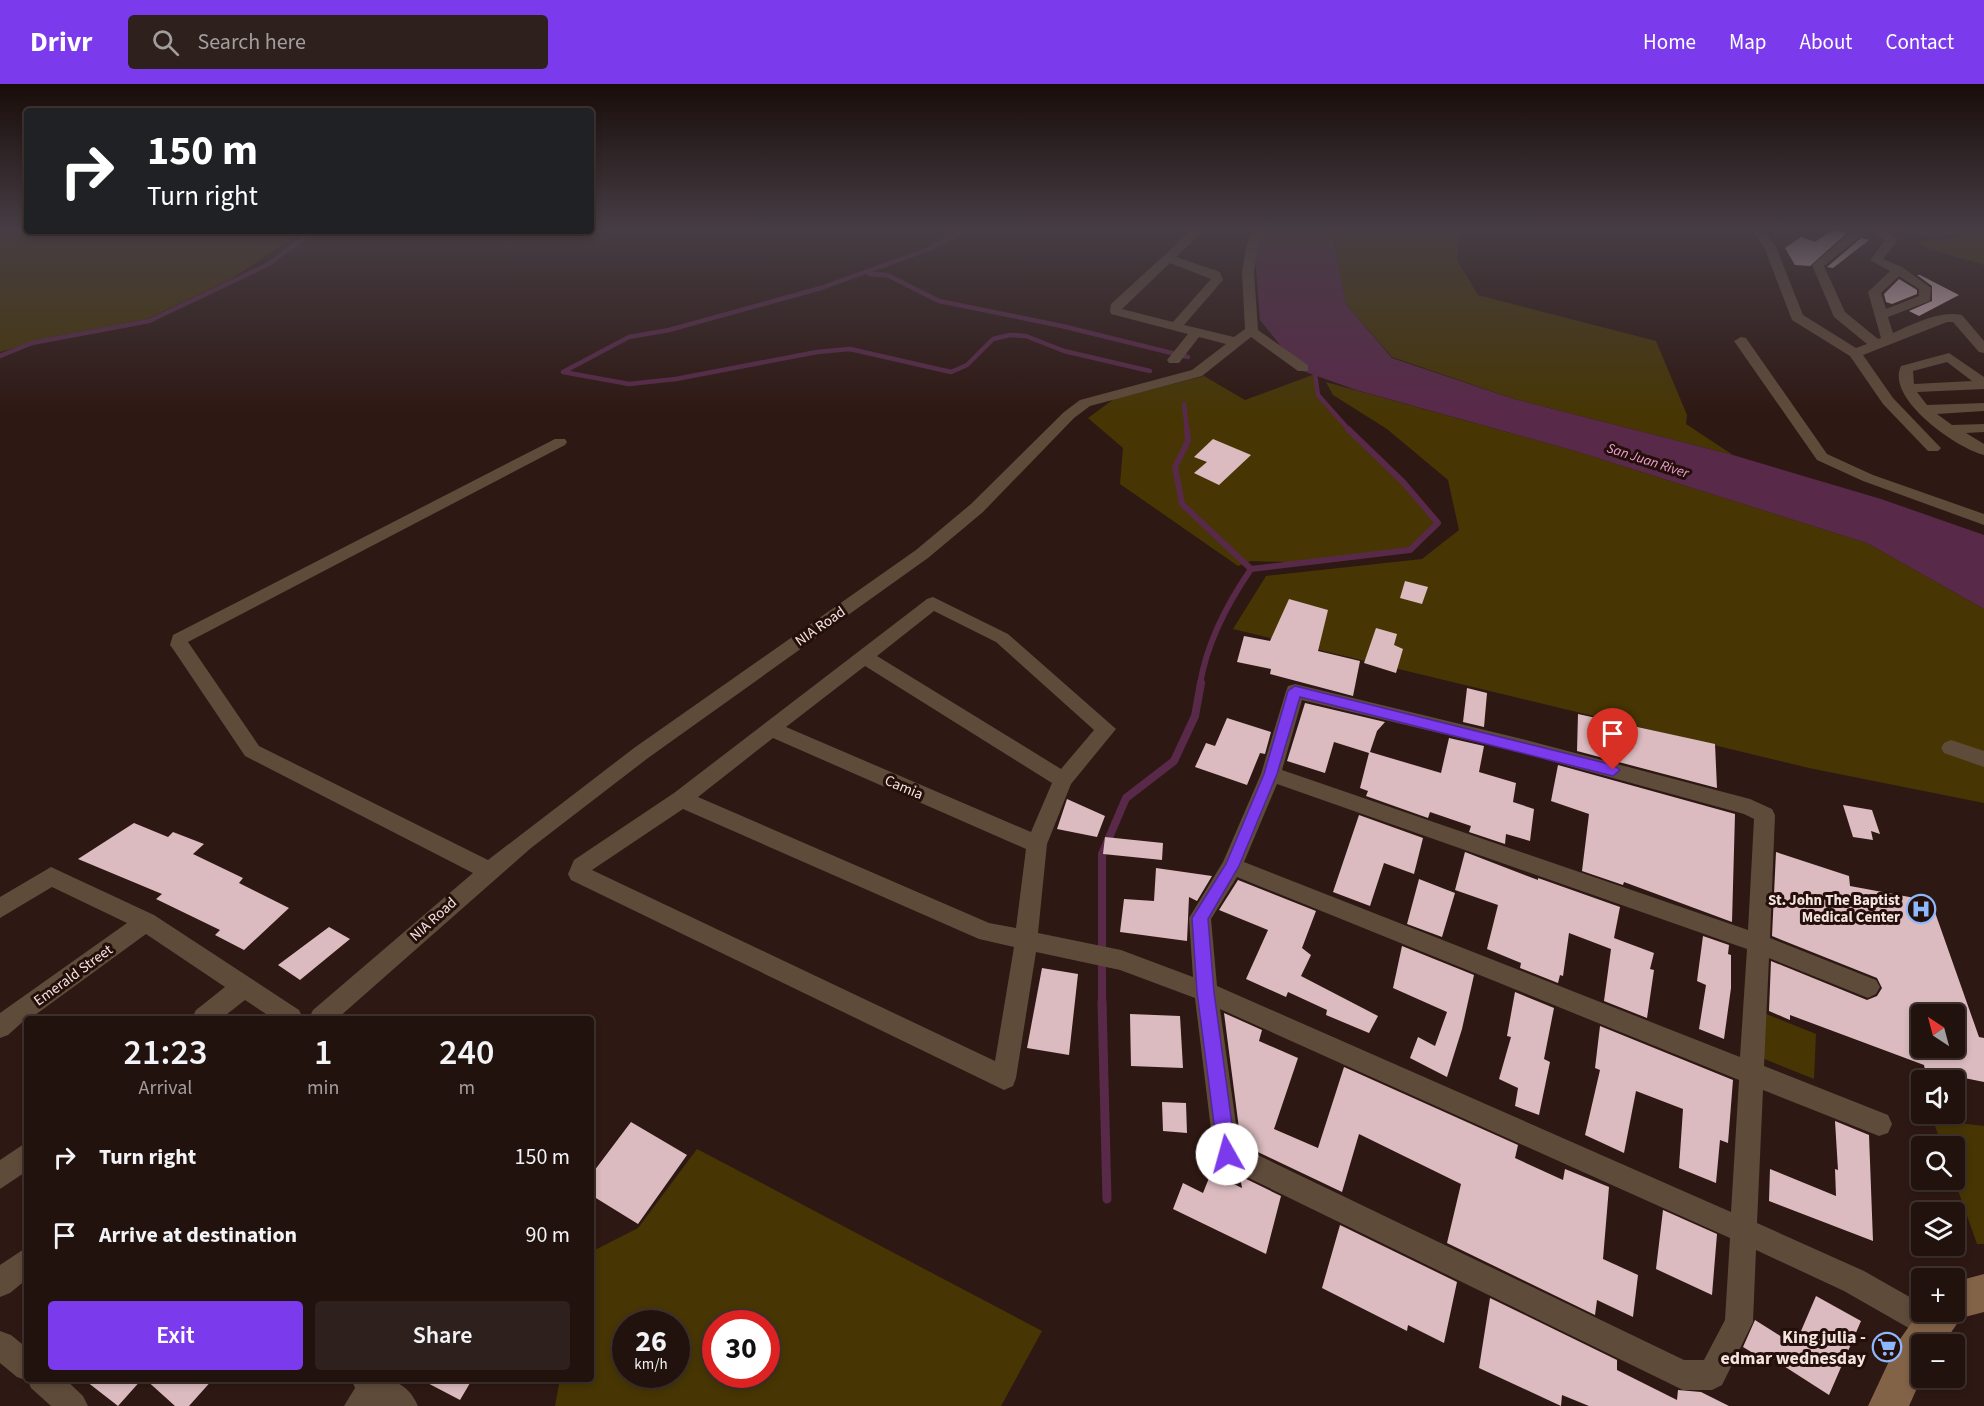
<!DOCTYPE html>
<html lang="en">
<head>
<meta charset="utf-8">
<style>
	body { margin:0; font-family:"Source Sans 3",sans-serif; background:#2e201c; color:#f1f3f6; height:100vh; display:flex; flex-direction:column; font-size:22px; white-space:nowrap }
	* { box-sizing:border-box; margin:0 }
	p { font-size:20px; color:#a29e9e }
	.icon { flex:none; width:33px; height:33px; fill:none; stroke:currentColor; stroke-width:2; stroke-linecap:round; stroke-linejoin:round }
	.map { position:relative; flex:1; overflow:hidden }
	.sheet { position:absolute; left:24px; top:932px; width:570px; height:366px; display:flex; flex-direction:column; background:#22120e; border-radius:6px; box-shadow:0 3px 9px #0003,0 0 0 2px #3f322e }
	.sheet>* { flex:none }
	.top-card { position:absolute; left:24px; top:24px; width:570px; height:126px; border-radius:6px; box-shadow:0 3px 9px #0003,0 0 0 2px #3f322e; background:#202124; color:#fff; overflow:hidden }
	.needle { width:39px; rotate:324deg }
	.fabs { position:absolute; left:1911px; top:920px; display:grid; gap:12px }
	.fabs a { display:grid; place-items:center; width:54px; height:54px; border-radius:6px; background:#22120e; box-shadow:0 3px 9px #0003,0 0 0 2px #3f322e; font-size:30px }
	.speed { position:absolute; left:612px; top:1226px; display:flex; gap:12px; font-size:30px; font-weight:700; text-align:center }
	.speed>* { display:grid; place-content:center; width:78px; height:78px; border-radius:50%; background:#22120e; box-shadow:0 3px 9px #0003,0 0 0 2px #3f322e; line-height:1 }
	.speed small { font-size:15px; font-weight:400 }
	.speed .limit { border:9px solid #d22; background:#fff; color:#111 }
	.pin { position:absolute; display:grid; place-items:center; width:51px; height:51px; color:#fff; margin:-62px -26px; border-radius:50% 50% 50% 0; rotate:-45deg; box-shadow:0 0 6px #0007 }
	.pin .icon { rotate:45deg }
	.me { position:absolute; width:66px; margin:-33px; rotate:353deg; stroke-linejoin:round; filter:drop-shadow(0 0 4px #0008) }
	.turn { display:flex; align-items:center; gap:21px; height:126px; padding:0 24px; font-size:27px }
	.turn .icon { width:78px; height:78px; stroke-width:2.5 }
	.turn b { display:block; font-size:42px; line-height:51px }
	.eta { display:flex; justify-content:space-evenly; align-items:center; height:102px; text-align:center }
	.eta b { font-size:36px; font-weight:600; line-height:42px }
	.action { display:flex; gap:12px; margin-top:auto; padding:12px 24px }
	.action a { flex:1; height:69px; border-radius:6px; background:#7c3aed; color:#fff; font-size:24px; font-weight:600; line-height:69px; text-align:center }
	.action a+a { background:#2e201c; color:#f1f3f6 }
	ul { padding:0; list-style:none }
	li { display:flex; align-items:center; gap:18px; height:78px; padding:0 24px }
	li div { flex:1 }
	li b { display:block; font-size:22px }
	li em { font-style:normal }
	header { display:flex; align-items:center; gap:36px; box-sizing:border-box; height:84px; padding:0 30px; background:#7c3aed; color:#fff }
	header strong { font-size:28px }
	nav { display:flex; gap:33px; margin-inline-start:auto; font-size:21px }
	.search { width:420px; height:54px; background:#2e201c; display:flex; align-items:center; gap:15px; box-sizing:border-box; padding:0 21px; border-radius:6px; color:#a29e9e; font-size:22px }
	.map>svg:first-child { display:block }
	.green { fill:#473604; fill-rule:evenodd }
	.water { fill:#59294a }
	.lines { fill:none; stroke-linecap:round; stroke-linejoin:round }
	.stream-far3 { stroke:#59294a; stroke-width:4.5 }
	.stream-far2 { stroke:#59294a; stroke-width:6 }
	.stream-far1 { stroke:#59294a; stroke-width:8 }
	.stream { stroke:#59294a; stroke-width:9 }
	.building { fill:#dbbbc0; fill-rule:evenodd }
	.street { fill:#5f4b3a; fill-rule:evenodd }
	.secondary { fill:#836348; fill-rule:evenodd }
	.route { fill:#7c3aed; stroke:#51269a; stroke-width:1.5 }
	.labels { text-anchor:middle; stroke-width:6; stroke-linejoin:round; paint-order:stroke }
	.far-water-label { font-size:14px; font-style:italic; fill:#f0a0d4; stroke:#240f0a }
	.street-label { font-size:15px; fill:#f4e4e0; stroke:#240f0a }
	.poi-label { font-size:15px; font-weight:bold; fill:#f4e4e0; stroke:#240f0a; text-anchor:end }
	.near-poi-label { font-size:18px; font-weight:bold; fill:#f4e4e0; stroke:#240f0a; text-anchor:end }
</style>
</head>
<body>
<header>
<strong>Drivr</strong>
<div class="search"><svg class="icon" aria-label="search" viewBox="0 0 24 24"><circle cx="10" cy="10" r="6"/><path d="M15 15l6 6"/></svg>Search here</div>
<nav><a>Home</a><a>Map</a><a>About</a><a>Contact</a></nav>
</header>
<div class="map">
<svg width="1984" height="1322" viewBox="0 0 1984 1322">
	<rect width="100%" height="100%" fill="#2e1813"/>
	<path class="green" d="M0,144H27V147H303L231,195L147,235L48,254L0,268Z
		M1331,144H1460L1457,176L1478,211L1656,257L1687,331L1686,340L1733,371L1514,315L1392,273L1346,220Z
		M1984,152V181L1926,164L1915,158Z
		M1315,290L1318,311L1352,350L1403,398L1438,439L1410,466L1317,479L1251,477L1238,482L1120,400L1123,364L1088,334L1114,315L1204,292L1245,316Z
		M1326,298L1572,366L1867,459L1984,525V719L1809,684L1233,545L1266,492L1422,475L1459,446L1448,396L1387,345L1333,311Z
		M1766,930L1816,950L1814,995L1762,974Z
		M1933,1036L1984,1042V1160H1977L1954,1095V1062H1942Z
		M697,1065L1042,1247L1001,1322H555L560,1295L591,1294V1168L638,1144ZM626,1239H676V1290H626ZM716,1239H766V1290H716Z"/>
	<path class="water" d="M1263,144H1331L1346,220L1392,274L1514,315L1733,371L1881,415L1984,451V525L1867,459L1572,366L1356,306L1300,286L1260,236L1255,171Z"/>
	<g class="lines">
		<path class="stream-far3" d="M969,144L929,165L821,204L669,246L629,253L563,288L629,300L676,295L817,268L850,265L951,288L967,281L993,255L1010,251L1026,252L1064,267L1150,287
			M869,190L887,191L939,217L1062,242L1188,273
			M0,272L32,259L149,237L269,180L312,147
			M1320,289L1315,290L1318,311L1349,346
			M1184,320L1187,346"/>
		<path class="stream-far2" d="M1187,345L1188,357L1175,383L1182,420L1251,485
			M1200,600C1207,558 1227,520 1251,485L1410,466L1438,439L1403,398L1348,345"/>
		<path class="stream-far1" d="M1102,920V770L1126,714L1174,677L1195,632L1201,599"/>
		<path class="stream" d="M1102,918L1107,1115"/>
	</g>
	<path class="building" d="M1833,145L1847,149L1810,182L1795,181L1785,164L1801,153L1815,158Z
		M1861,154L1869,156L1833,184L1827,183Z
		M1917,191H1920L1959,211L1919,232L1909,227L1932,217V202Z
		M1899,195L1917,206V210L1892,220L1886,218L1884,210Z
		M1213,355L1251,371L1219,401L1194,389L1207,378L1194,373Z
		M1405,497L1428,503L1422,520L1400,514Z
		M1289,515L1328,526L1318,567L1360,577L1353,612L1270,590L1271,585L1237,578L1244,552L1270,557Z
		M1376,544L1397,550L1394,561L1403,565L1396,589L1364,579Z
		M1467,604L1487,609L1484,643L1463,638Z
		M1305,619L1385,638L1377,647L1370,668L1441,689L1449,654L1484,662L1479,688L1516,699L1513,718L1534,725L1530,757L1506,750L1505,760L1469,748L1471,742L1430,728L1428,734L1366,712L1368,707L1360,704L1369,669L1334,658L1325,689L1287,677Z
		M1578,630L1715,660L1717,704L1577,667Z
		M1227,634L1271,648L1265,670L1260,669L1247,701L1195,683L1206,659L1215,662Z
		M1558,681L1735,730L1732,838L1624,798L1623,801L1582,787L1589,730L1551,717Z
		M1067,715L1105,732L1097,753L1057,745Z
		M1843,721L1872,726L1880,750L1871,747L1873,756L1853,753Z
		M1359,731L1423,754L1414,790L1384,779L1370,822L1333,808Z
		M134,739L168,753L173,748L204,760L193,770L243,794L239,799L289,824L244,866L215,851L220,846L156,815L162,810L78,775Z
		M1105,753L1163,759L1162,776L1103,770Z
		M1465,768L1538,796V794L1620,823L1614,854L1654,869L1650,885L1654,886L1647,934L1604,917L1611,865L1569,849L1563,892L1560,891L1558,899L1520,884L1521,879L1487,865L1498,821L1455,806Z
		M1776,768L1849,792L1850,802L1931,817L1979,953L1984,954V998L1925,986L1924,981L1790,931V936L1769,927L1771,877L1867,916L1877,912L1882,904L1877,894L1772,852ZM1922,930H1954V963H1922Z
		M1156,784L1212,792L1197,817L1189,813L1187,857L1120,848L1124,815L1154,817Z
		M1419,795L1455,809L1442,853L1407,840Z
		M1238,796L1316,827L1302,864L1311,871L1301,892L1378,932L1369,949L1326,931L1327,926L1288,908L1286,913L1246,895L1268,846L1219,826Z
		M329,843L350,855L300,896L278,881Z
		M1703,852L1729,861L1728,870L1731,871V904L1724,955L1699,945L1706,901L1697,897Z
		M1402,862L1474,891L1462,945L1447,993L1410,974L1418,953L1435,962L1447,928L1393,904Z
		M1042,884L1078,890L1069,971L1027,964Z
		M1515,908L1554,924L1544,975L1550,978L1539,1031L1515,1022L1518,1004L1499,995L1511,953L1507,952Z
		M1224,929L1262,946L1259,957L1298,974L1274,1045L1318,1064L1344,983L1518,1061L1515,1074L1563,1096L1565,1085L1609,1103L1603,1175L1638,1191L1633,1233L1597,1216L1595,1231L1447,1159L1461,1100L1359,1050L1342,1108L1241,1060Z
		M1130,930L1180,932L1183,984L1131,982Z
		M1600,942L1733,996L1728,1059L1720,1056L1716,1099L1679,1084L1683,1025L1636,1007L1624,1069L1585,1051L1600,986L1595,984Z
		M1162,1018L1186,1019L1187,1049L1163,1047Z
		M1835,1037L1869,1051L1873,1157L1769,1117L1770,1085L1836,1112L1835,1085L1838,1086Z
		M631,1038L687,1071L638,1140L591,1111V1091Z
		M1211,1089L1242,1104L1240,1092L1281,1112L1266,1170L1173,1125L1183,1099L1203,1109Z
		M1663,1126L1717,1150L1712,1211L1656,1185Z
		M1340,1141L1457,1198L1444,1259L1408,1241L1407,1247L1322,1204Z
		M1816,1212L1861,1237L1829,1311L1770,1273L1768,1278L1743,1263L1755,1236L1795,1261Z
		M1490,1214L1617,1276V1286L1677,1316L1678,1306L1701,1308L1729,1322H1589L1562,1311L1561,1322L1479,1284Z
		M82,1294H143L118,1322Z
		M144,1294H214L189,1322H175Z
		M418,1294H473L460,1316Z"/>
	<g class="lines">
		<path class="street" d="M1194,144H1207L1176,173L1220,188L1223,196L1184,241L1234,253L1245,245L1242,188L1246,163L1254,145H1262L1264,147L1258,163L1254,188L1258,246L1308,281V287H1298L1251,253L1202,292L1090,322L1074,334L983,428L928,474L648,674L531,764L338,934H309L313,926L473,789L245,672L173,565L170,561L173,551L555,355H565L567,358L565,361L188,558L259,662L488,776L634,664L916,466L971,420L1064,328L1080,316L1192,286L1226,260L1199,253L1179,279H1169L1167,276L1188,250L1111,230L1110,227L1111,220ZM1170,179L1211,195L1173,238L1122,225Z
			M1750,144H1762L1776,163L1803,231L1856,264L1867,260L1834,233L1812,181L1857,144H1870L1824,182L1845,228L1878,255L1881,254L1868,208L1890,187L1870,176L1885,157L1870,144H1884L1898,156L1883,175L1902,183L1931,204L1930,217L1888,233L1893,249C1913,240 1939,226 1962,231L1984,257V269L1979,268L1953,238H1947L1863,271L1893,314L1938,361L1941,364L1938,367H1928L1883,320L1850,272L1792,236L1764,163ZM1899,192L1919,205V212L1886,225L1881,209Z
			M1909,144H1974L1968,148L1920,151Z
			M1741,253L1746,254L1827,370L1873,391L1984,430V441L1863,397L1817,376L1734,257Z
			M1949,269L1984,293V305L1917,308L1927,321L1984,319V327L1937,330L1952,341L1984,340V348L1966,349L1984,360V371C1956,364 1885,314 1901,282ZM1947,278L1972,297L1914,300L1913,287Z
			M933,513L1008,550L1116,645L1071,700L1047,760L1038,849L1121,866L1193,893L1189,834L1223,778L1261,690L1286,607L1288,602L1295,600L1522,655L1750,715L1772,725L1775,731L1770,854L1876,896L1880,903L1876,910L1868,914L1769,874L1764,982L1888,1031L1892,1040L1888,1049L1879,1052L1763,1006L1757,1139L1864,1187L1922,1220V1227C1935,1227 1940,1228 1945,1241L1941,1251L1931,1255L1921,1251L1844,1207L1756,1166L1753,1238L1722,1301L1712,1306H1683L1218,1079L1214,1070L1195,914L1120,886L1036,868L1016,994L1013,1002L1004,1006L571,796L568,790L574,776L674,709L927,515ZM934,527L996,558L1094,646L1061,685L877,572ZM865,582L1052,699L1031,748L786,643ZM1302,616L1522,669L1744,730L1754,735L1748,846L1282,686ZM773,654L1026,765L1016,844L989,839L698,713ZM1277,700L1747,865L1740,973L1244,778ZM683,725L979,855L1014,863L995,977L592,786ZM1237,793L1739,996L1731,1128L1217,902L1211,835ZM1220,925L1730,1154L1725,1236L1704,1276H1684L1239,1062Z
			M1951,656L1984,667V683L1944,669L1941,664L1944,659Z
			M51,783L154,831L299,926L303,934H272L245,916L222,934H192L196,926L225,903L146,850L31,934H27L8,951L0,954V929L127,839L52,803L0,834V813Z
			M27,1058V1087L0,1105V1076Z
			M27,1163V1195L10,1209L0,1213V1181Z
			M0,1247L11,1251L27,1264V1294H64L83,1312L88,1322H51L31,1304L28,1297L17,1293L0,1279Z
			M351,1294C379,1294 405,1291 418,1322H344L355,1304Z"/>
		<path class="secondary" d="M1984,1190V1228L1961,1234L1943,1260H1922V1293L1909,1322H1868L1898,1258L1922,1224V1227H1954V1198Z"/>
	</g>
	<linearGradient id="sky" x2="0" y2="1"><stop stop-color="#190d0a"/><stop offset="0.44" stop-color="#463d44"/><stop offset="1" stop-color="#463d44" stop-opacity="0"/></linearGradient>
	<rect width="1984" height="329" fill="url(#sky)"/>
	<path class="route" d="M1295,602L1613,681L1620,686L1613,692L1300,613L1277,690L1239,782L1208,835L1214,908L1236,1070L1233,1076L1227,1079L1220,1076L1218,1070L1197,908L1192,834L1226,780L1264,690L1288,607Z"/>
	<defs>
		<g id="hospital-ring" transform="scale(1.5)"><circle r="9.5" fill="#240f0a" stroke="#8eb8fd" stroke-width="1.5"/><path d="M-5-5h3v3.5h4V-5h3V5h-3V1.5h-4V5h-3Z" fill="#8eb8fd"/></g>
		<g id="supermarket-ring" transform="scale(1.5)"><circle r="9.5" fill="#240f0a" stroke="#8eb8fd" stroke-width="1.5"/><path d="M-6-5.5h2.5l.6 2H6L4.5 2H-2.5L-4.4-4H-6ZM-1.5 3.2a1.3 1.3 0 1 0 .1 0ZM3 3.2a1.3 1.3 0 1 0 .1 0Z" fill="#8eb8fd"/></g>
	</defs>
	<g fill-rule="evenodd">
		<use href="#hospital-ring" x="1921" y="825"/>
		<use href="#supermarket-ring" x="1887" y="1263"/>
	</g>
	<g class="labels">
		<g class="far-water-label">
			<text transform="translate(1648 376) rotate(18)" y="5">San Juan River</text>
		</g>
		<g class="street-label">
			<text transform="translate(820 542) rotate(-35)" y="5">NIA Road</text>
			<text transform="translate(904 703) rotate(23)" y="5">Camia</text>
			<text transform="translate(433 835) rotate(-42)" y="5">NIA Road</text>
			<text transform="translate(73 891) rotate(-36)" y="5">Emerald Street</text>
		</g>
		<g class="poi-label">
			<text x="1900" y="821">St. John The Baptist<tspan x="1900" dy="17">Medical Center</tspan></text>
		</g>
		<g class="near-poi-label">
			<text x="1866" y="1259">King julia -<tspan x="1866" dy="21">edmar wednesday</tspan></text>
		</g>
	</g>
</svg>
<div class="fabs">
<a><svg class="needle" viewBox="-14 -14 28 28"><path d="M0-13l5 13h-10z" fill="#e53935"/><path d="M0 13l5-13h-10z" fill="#a29e9e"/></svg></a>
<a><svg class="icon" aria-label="sound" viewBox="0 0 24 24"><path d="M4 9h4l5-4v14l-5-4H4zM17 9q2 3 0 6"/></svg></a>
<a><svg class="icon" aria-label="search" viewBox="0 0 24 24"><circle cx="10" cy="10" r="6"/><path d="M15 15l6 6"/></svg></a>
<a><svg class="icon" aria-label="layers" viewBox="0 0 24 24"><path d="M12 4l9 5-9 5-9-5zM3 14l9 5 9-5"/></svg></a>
<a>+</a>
<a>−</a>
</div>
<div class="speed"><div>26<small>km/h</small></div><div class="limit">30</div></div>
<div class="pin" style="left:1613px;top:686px;background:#d93025"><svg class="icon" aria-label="arrive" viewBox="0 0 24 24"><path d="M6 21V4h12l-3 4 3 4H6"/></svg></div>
<svg class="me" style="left:1227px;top:1070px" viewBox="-20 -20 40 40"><circle r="19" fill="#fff"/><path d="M0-13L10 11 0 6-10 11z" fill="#7c3aed"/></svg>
<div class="top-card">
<div class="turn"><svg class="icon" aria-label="right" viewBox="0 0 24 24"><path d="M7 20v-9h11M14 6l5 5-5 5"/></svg><div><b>150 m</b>Turn right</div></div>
</div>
<section class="sheet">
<div class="eta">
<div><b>21:23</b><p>Arrival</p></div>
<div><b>1</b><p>min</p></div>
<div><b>240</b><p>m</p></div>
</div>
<ul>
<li><svg class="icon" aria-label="right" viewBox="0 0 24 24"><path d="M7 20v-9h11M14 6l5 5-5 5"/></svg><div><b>Turn right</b></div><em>150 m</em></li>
<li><svg class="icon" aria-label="arrive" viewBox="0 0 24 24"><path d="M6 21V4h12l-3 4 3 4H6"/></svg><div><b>Arrive at destination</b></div><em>90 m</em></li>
</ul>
<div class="action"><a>Exit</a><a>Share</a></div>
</section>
</div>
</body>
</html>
